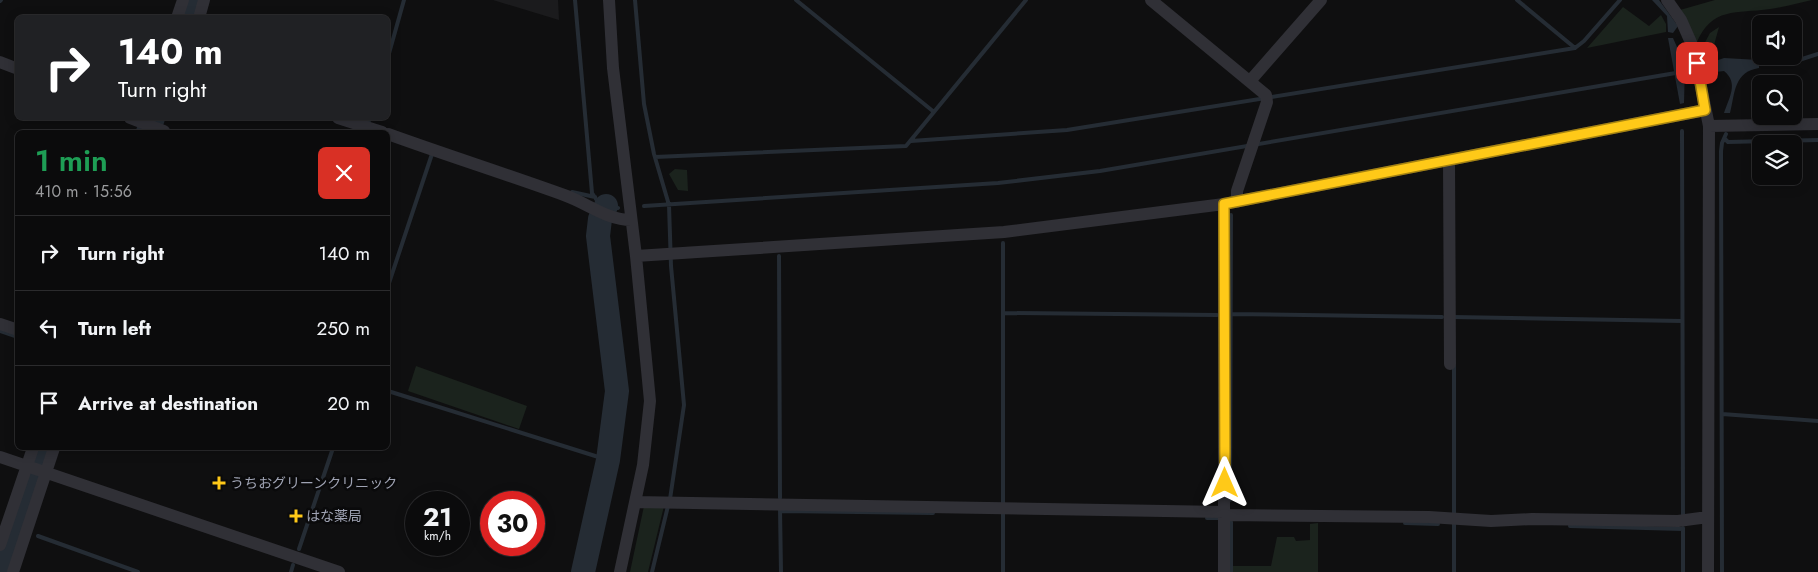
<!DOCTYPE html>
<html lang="en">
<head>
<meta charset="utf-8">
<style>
	body { margin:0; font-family:Jost,"Noto Sans JP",sans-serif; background:#19191a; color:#f1f3f6; height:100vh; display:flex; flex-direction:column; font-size:19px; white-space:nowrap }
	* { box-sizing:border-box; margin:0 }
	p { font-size:16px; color:#9a9b9d }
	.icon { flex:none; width:28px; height:28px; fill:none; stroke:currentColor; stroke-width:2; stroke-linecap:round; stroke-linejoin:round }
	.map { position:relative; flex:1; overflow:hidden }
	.drawer { position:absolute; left:15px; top:130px; width:375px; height:320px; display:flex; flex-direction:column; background:#0b0b0c; border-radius:8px; box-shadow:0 2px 12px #0003,0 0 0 1px #2b2b2d }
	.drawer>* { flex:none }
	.guide { position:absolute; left:15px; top:15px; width:375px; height:105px; border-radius:8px; box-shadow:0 2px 12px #0003,0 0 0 1px #2b2b2d; background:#202124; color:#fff; overflow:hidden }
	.controls { position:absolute; left:1752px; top:15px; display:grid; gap:10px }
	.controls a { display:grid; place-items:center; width:50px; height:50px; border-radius:8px; background:#0b0b0c; box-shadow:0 2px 12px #0003,0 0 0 1px #2b2b2d; font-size:25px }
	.speed { position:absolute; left:405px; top:491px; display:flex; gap:10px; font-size:25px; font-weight:700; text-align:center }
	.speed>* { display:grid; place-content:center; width:65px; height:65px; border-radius:50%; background:#0b0b0c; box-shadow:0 2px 12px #0003,0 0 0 1px #2b2b2d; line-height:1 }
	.speed small { font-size:12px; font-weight:400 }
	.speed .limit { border:8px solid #d22; background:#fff; color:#111 }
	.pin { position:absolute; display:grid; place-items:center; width:42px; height:42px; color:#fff; margin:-21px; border-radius:10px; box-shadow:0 2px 8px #0006 }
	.me { position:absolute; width:55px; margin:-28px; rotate:0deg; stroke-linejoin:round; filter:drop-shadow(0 0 4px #0008) }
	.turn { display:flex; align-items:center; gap:18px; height:105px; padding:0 20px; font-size:22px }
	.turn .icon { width:65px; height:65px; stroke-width:2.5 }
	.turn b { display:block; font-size:35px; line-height:42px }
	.round { display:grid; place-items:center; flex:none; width:52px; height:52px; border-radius:8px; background:#19191a }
	.head { display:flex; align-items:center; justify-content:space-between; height:85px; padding:0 20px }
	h1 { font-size:30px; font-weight:600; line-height:38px; color:#1e9e55 }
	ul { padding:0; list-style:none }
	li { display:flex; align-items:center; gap:15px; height:75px; padding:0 20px; border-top:1px solid #2b2b2d }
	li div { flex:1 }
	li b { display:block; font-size:19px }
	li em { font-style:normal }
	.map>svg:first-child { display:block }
	.built { fill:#1b1b1d }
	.green { fill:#1b231d }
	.water { fill:#252c34 }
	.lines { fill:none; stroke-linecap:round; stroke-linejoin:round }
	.stream { stroke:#252c34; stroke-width:4 }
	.river { stroke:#252c34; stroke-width:24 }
	.minor { stroke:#303036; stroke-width:12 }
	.route-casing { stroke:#a68310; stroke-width:12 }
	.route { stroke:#ffc918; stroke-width:9 }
	.poi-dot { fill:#ffc918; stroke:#0a0a0b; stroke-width:2 }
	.labels { text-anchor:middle; stroke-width:5; stroke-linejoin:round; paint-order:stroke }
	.poi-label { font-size:14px; fill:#9fa3b3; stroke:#0a0a0b; text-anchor:start }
</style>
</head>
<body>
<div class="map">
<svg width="1818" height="572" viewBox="0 0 1818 572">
	<rect width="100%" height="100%" fill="#0f0f10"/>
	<path class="built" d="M493,0H558L559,20Z"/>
	<path class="green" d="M1715,0H1812C1798,3 1784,7 1770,9C1736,14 1712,6 1696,44L1680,10Z
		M1623,7L1649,26L1661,15L1666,24V32L1587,48Z
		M1719,27L1711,56H1704L1702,48L1710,33Z
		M675,169L687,170L688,191L678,190L669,174Z
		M416,366L527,406L519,429L408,391Z
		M644,506H664L648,572H630Z
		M1318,523V572H1233V566H1271L1277,537H1294L1296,541L1310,540V524Z"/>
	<path class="water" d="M1652,0H1659L1678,26L1673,33L1668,32L1667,16Z
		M1668,38H1673L1685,65L1684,103L1680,104Z
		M1724,58L1759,60V68C1734,72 1735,92 1730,113H1724C1729,98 1739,83 1724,71L1708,73L1707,64Z"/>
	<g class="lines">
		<path class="stream" d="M575,0L592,193L598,202L618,208
			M635,0L644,104L654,154L669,205L671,266L684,405L670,499
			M796,0L934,112
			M1517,0L1575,48
			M0,1L1,0
			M388,57L404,0
			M1755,64L1799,60L1818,54
			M368,123L370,118
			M1682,131L1683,519
			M1725,139L1728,142L1818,140
			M911,141L1067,130L1575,48L1584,41L1620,0
			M655,157L906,146L1026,0
			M572,192L595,197
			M644,206L998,183L1100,171L1711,67
			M779,256L780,498
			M388,286L432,154
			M1003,313L1217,315
			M1229,314L1442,317
			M1453,317L1682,321
			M0,331L18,337
			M388,391L608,460
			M1722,414L1818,421
			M1230,500L1231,215
			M1003,503V243
			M780,509L781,572
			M782,511L933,513
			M1454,514V366
			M1207,518H1218
			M1231,522V572
			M1405,523L1438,524
			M13,526L16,528
			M1570,526L1683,529
			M1683,528V572
			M38,536L138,572
			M299,549L333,448
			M291,572L293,565
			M652,572L668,506
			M1003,572V513
			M1454,572V523
			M1722,572L1721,151L1722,143L1726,134"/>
		<path class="river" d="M186,18L192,0
			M148,132L153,118
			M0,566L40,448
			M583,572L608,460L617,391L598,236L600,219L606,206"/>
		<path class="minor" d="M609,0L613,68L636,256L650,401L643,465L620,572
			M1151,0L1266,95L1267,102L1237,191V202
			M1667,0L1681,20L1693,47L1709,126L1708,572
			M177,18L183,0
			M199,18L204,0
			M0,62L18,69
			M1250,81L1321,0
			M130,118L164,131
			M338,118L382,132
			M1709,126L1818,124
			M388,134C446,155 506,174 564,195C587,203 607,220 631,220
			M1449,161L1450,364
			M1224,204V572
			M636,256L1004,232L1224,204L1705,110
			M0,324L18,330
			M0,457L339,572
			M635,502L1224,512
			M1224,515L1429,517L1491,521L1532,519L1678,521L1708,517
			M0,545L33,448
			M13,572L54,448"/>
	</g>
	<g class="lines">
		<g class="route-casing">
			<path id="route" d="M1225,483L1224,204L1705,110L1697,63"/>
		</g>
		<use href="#route" class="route"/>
	</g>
	<g class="poi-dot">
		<path d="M216.5 475.5h5v5h5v5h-5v5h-5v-5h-5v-5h5z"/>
		<path d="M293.5 508.5h5v5h5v5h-5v5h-5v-5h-5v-5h5z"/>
	</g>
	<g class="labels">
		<g class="poi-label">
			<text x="230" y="488">うちおグリーンクリニック</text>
			<text x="306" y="521">はな薬局</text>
		</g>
	</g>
</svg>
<div class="controls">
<a><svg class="icon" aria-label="sound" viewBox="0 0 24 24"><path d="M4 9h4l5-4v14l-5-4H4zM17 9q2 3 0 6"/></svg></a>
<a><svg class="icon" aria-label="search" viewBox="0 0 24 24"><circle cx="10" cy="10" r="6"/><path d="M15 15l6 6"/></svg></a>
<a><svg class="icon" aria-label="layers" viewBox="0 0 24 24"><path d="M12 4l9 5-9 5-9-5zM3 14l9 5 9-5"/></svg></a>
</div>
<div class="speed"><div>21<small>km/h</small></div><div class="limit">30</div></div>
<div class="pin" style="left:1697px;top:63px;background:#d93025"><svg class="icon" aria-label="arrive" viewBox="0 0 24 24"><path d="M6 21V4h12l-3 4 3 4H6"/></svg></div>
<svg class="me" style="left:1225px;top:483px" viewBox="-20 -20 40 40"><path d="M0-17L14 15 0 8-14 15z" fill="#ffc918" stroke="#fff" stroke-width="4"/></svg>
<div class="guide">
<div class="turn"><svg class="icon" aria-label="right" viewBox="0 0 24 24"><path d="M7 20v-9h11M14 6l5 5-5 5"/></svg><div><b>140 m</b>Turn right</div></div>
</div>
<section class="drawer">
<div class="head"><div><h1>1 min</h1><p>410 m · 15:56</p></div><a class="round" style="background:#d93025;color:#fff"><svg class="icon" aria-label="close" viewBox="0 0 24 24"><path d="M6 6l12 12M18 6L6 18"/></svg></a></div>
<ul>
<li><svg class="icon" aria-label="right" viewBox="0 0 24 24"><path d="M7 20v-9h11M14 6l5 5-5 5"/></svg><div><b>Turn right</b></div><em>140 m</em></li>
<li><svg class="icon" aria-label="left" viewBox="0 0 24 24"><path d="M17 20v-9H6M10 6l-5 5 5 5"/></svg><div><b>Turn left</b></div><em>250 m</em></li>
<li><svg class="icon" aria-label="arrive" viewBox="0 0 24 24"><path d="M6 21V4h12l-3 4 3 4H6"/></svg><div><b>Arrive at destination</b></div><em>20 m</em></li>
</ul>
</section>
</div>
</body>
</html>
